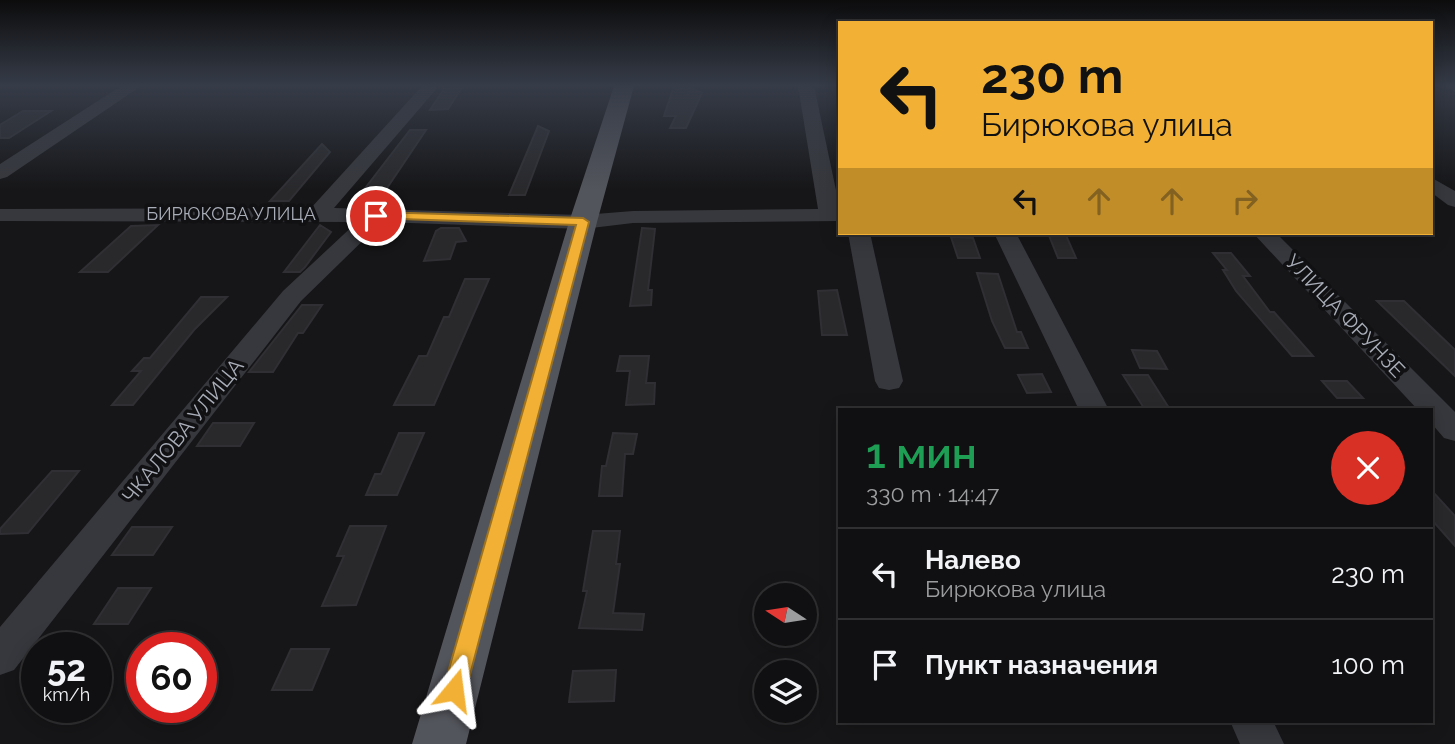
<!DOCTYPE html>
<html lang="ru">
<head>
<meta charset="utf-8">
<style>
	body { margin:0; font-family:Raleway,sans-serif; background:#1e1e20; color:#f1f3f6; height:100vh; display:flex; flex-direction:column; font-size:26px; white-space:nowrap }
	* { box-sizing:border-box; margin:0 }
	p { font-size:23px; color:#9c9d9f }
	.icon { flex:none; width:38px; height:38px; fill:none; stroke:currentColor; stroke-width:2; stroke-linecap:round; stroke-linejoin:round }
	.map { position:relative; flex:1; overflow:hidden }
	.sheet { position:absolute; left:838px; top:408px; width:595px; height:315px; display:flex; flex-direction:column; background:#101012; border-radius:0px; box-shadow:0 4px 18px #0003,0 0 0 2px #303032 }
	.sheet>* { flex:none }
	.banner { position:absolute; left:838px; top:21px; width:595px; height:214px; border-radius:0px; box-shadow:0 4px 18px #0003,0 0 0 2px #303032; background:#f2b134; color:#111; overflow:hidden }
	.needle { width:46px; rotate:282deg }
	.tools { position:absolute; left:754px; top:583px; display:grid; gap:14px }
	.tools a { display:grid; place-items:center; width:63px; height:63px; border-radius:50%; background:#101012; box-shadow:0 4px 18px #0003,0 0 0 2px #303032; font-size:35px }
	.speed { position:absolute; left:21px; top:632px; display:flex; gap:14px; font-size:35px; font-weight:700; text-align:center }
	.speed>* { display:grid; place-content:center; width:91px; height:91px; border-radius:50%; background:#101012; box-shadow:0 4px 18px #0003,0 0 0 2px #303032; line-height:1 }
	.speed small { font-size:18px; font-weight:400 }
	.speed .limit { border:10px solid #d22; background:#fff; color:#111 }
	.pin { position:absolute; display:grid; place-items:center; width:60px; height:60px; color:#fff; margin:-30px; border:4px solid #fff; border-radius:50%; box-shadow:0 2px 7px #0007 }
	.me { position:absolute; width:77px; margin:-38px; rotate:16deg; stroke-linejoin:round; filter:drop-shadow(0 0 5px #0008) }
	.turn { display:flex; align-items:center; gap:24px; height:147px; padding:0 28px; font-size:32px }
	.turn .icon { width:91px; height:91px; stroke-width:2.5 }
	.turn b { display:block; font-size:49px; line-height:60px }
	.lanes { display:flex; align-items:center; height:66px; padding:0 28px; background:#0003; justify-content:center; gap:35px; direction:ltr }
	.lanes .off { opacity:.35 }
	.round { display:grid; place-items:center; flex:none; width:74px; height:74px; border-radius:37px; background:#1e1e20 }
	.overview { display:flex; align-items:center; justify-content:space-between; height:119px; padding:0 28px }
	h1 { font-size:42px; font-weight:600; line-height:52px; color:#1e9e55 }
	ul { padding:0; list-style:none }
	li { display:flex; align-items:center; gap:21px; height:91px; padding:0 28px; border-top:2px solid #303032 }
	li div { flex:1 }
	li b { display:block; font-size:26px }
	li em { font-style:normal }
	.map>svg:first-child { display:block }
	.building { fill:#29292c; stroke:#303034; stroke-width:2 }
	.lines { fill:none; stroke-linecap:round; stroke-linejoin:round }
	.minor { fill:#37383d; fill-rule:evenodd }
	.major { fill:#53555c; fill-rule:evenodd }
	.route { fill:#f2b134; stroke:#9d7322; stroke-width:2 }
	.labels { text-anchor:middle; stroke-width:7; stroke-linejoin:round; paint-order:stroke }
	.far-street-label { font-size:18px; fill:#a8adb8; stroke:#111113 }
	.street-label { font-size:21px; fill:#a8adb8; stroke:#111113 }
</style>
</head>
<body>
<div class="map">
<svg width="1455" height="744" viewBox="0 0 1455 744">
	<rect width="100%" height="100%" fill="#161618"/>
	<path class="building" d="M674,86H690L687,95L691,88L702,93L686,128H670L676,116H664Z
		M444,89H461L448,109L430,110Z
		M23,111H51L9,138H0V125Z
		M538,126L549,131L525,195H509Z
		M410,130H426L379,200H356Z
		M322,144L330,152L289,201H270Z
		M158,225L108,272H80L131,226Z
		M320,225L331,232L305,267L300,272H284Z
		M441,228H459L466,241L456,242L450,259L424,261L436,231Z
		M642,228L655,229L648,290H652L651,305L630,306Z
		M1048,233H1065L1076,258H1058Z
		M951,237L973,238L980,258H958Z
		M1213,253H1231L1250,276H1243L1270,312H1274L1313,356H1292L1236,291L1223,270H1227Z
		M977,273L998,274L1017,332H1021L1028,348H1005L992,321Z
		M465,279H489L434,405H394L419,356H427L444,317H449Z
		M837,290L847,335H822L818,291Z
		M201,297H227L194,330L133,405H112L141,371H132L144,358H150Z
		M1377,301H1404L1455,350V376Z
		M302,305H322L303,333H298L273,372H249Z
		M1132,350L1157,351L1167,369L1140,368Z
		M620,356H649L646,383H655L654,404L626,405L630,371H617Z
		M1042,374L1051,392L1027,393L1018,375Z
		M1123,375H1148L1169,408H1144Z
		M1322,381H1347L1363,398H1337Z
		M213,423H254L240,446H197Z
		M399,433H424L397,495H366L375,474H381Z
		M613,433L637,434L633,454H625L622,496H599L602,466H606Z
		M52,471H79L28,533L0,534V529Z
		M1432,491L1455,516V546L1432,520Z
		M350,526H386L356,605L322,606L344,556H337Z
		M132,527H172L153,555H112Z
		M593,531H620L616,564H620L613,613L644,614L642,630L579,628L587,591H583Z
		M118,588H151L128,624H94Z
		M291,649H329L312,690H272Z
		M616,670L614,701L569,702L573,671Z"/>
	<g class="lines">
		<path class="minor" d="M121,86H141L7,177L0,179V164Z
			M422,86H439L334,208L583,215L633,211L818,209L798,86H814L840,209V221L633,223L583,229L382,222L301,301L14,670L0,675V627L283,291L357,222L0,221V209L311,208Z
			M1445,86H1455V92Z
			M1432,178L1455,191V207L1448,205L1432,193Z
			M848,233H870L903,381L899,388L889,390L879,388L875,381Z
			M994,233H1016L1109,410H1079Z
			M1253,233H1276L1455,412V441L1444,438L1432,424V410H1418Z
			M1230,721H1273L1284,744H1240Z"/>
		<path class="major" d="M614,86H634L597,222L466,744H412L569,222Z"/>
	</g>
	<linearGradient id="sky" x2="0" y2="1"><stop stop-color="#0c0c0d"/><stop offset="0.45" stop-color="#363c48"/><stop offset="1" stop-color="#363c48" stop-opacity="0"/></linearGradient>
	<rect width="1455" height="190" fill="url(#sky)"/>
	<path class="route" d="M376,212L583,218L589,222L466,690L463,698L454,701L446,698L443,690L576,225L372,218V213Z"/>
	<g class="labels">
		<g class="far-street-label">
			<text x="231" y="220">БИРЮКОВА УЛИЦА</text>
		</g>
		<g class="street-label">
			<text transform="translate(1345 316) rotate(46)" y="7">УЛИЦА ФРУНЗЕ</text>
			<text transform="translate(183 431) rotate(-51)" y="7">ЧКАЛОВА УЛИЦА</text>
		</g>
	</g>
</svg>
<div class="tools">
<a><svg class="needle" viewBox="-14 -14 28 28"><path d="M0-13l5 13h-10z" fill="#e53935"/><path d="M0 13l5-13h-10z" fill="#9c9d9f"/></svg></a>
<a><svg class="icon" aria-label="layers" viewBox="0 0 24 24"><path d="M12 4l9 5-9 5-9-5zM3 14l9 5 9-5"/></svg></a>
</div>
<div class="speed"><div>52<small>km/h</small></div><div class="limit">60</div></div>
<div class="pin" style="left:376px;top:216px;background:#d93025"><svg class="icon" aria-label="arrive" viewBox="0 0 24 24"><path d="M6 21V4h12l-3 4 3 4H6"/></svg></div>
<svg class="me" style="left:454px;top:690px" viewBox="-20 -20 40 40"><path d="M0-17L14 15 0 8-14 15z" fill="#f2b134" stroke="#fff" stroke-width="4"/></svg>
<div class="banner">
<div class="turn"><svg class="icon" aria-label="left" viewBox="0 0 24 24"><path d="M17 20v-9H6M10 6l-5 5 5 5"/></svg><div><b>230 m</b>Бирюкова улица</div></div>
<div class="lanes"><svg class="icon" aria-label="left" viewBox="0 0 24 24"><path d="M17 20v-9H6M10 6l-5 5 5 5"/></svg><svg class="icon off" aria-label="ahead" viewBox="0 0 24 24"><path d="M12 20V5M6 11l6-6 6 6"/></svg><svg class="icon off" aria-label="ahead" viewBox="0 0 24 24"><path d="M12 20V5M6 11l6-6 6 6"/></svg><svg class="icon off" aria-label="right" viewBox="0 0 24 24"><path d="M7 20v-9h11M14 6l5 5-5 5"/></svg></div>
</div>
<section class="sheet">
<div class="overview"><div><h1>1 мин</h1><p>330 m · 14:47</p></div><a class="round" style="background:#d93025;color:#fff"><svg class="icon" aria-label="close" viewBox="0 0 24 24"><path d="M6 6l12 12M18 6L6 18"/></svg></a></div>
<ul>
<li><svg class="icon" aria-label="left" viewBox="0 0 24 24"><path d="M17 20v-9H6M10 6l-5 5 5 5"/></svg><div><b>Налево</b><p>Бирюкова улица</p></div><em>230 m</em></li>
<li><svg class="icon" aria-label="arrive" viewBox="0 0 24 24"><path d="M6 21V4h12l-3 4 3 4H6"/></svg><div><b>Пункт назначения</b></div><em>100 m</em></li>
</ul>
</section>
</div>
</body>
</html>
